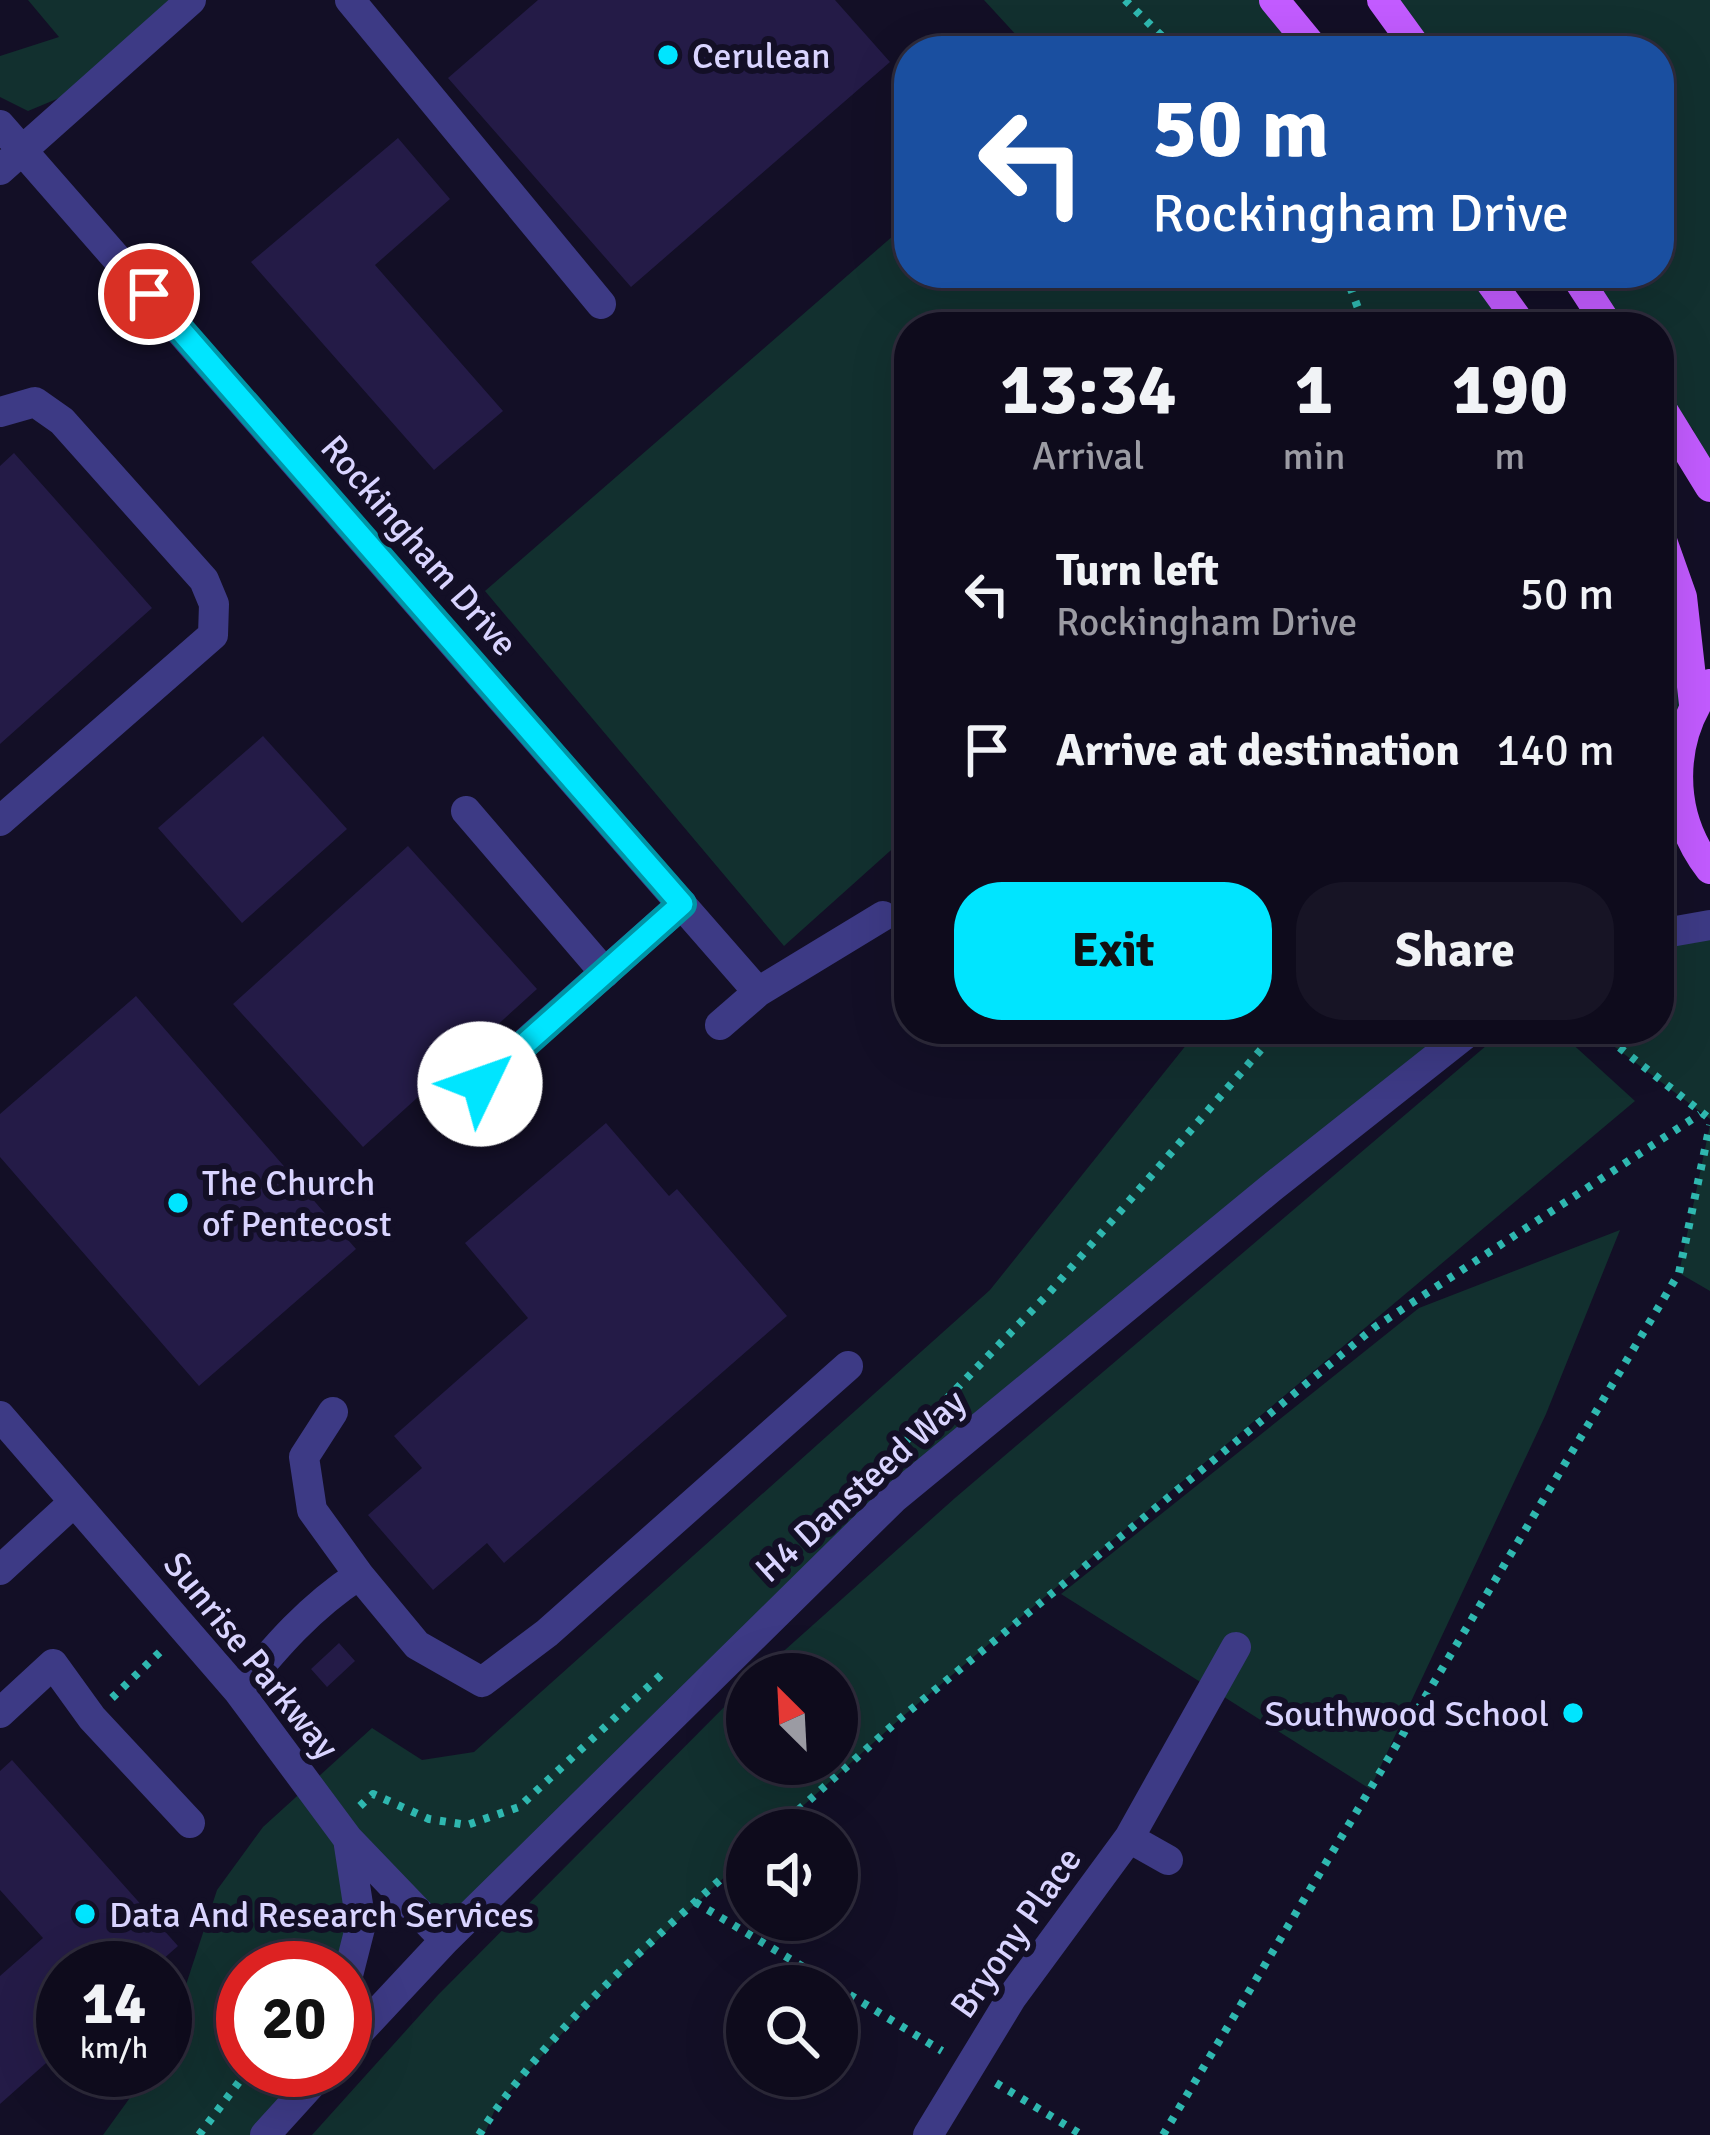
<!DOCTYPE html>
<html lang="en">
<head>
<meta charset="utf-8">
<style>
	body { margin:0; font-family:Signika,sans-serif; background:#171425; color:#f1f3f6; height:100vh; display:flex; flex-direction:column; font-size:45px; white-space:nowrap }
	* { box-sizing:border-box; margin:0 }
	p { font-size:39px; color:#9b9ba3 }
	.icon { flex:none; width:66px; height:66px; fill:none; stroke:currentColor; stroke-width:2; stroke-linecap:round; stroke-linejoin:round }
	.map { position:relative; flex:1; overflow:hidden }
	.details { position:absolute; left:894px; top:312px; width:780px; height:732px; display:flex; flex-direction:column; background:#0e0b1c; border-radius:48px; box-shadow:0 12px 48px #0002,0 0 0 3px #2e2b3b }
	.details>* { flex:none }
	.banner { position:absolute; left:894px; top:36px; width:780px; height:252px; border-radius:48px; box-shadow:0 12px 48px #0002,0 0 0 3px #2e2b3b; background:#1a4fa0; color:#fff; overflow:hidden }
	.needle { width:78px; rotate:336deg }
	.controls { position:absolute; left:726px; top:1653px; display:grid; gap:24px }
	.controls a { display:grid; place-items:center; width:132px; height:132px; border-radius:50%; background:#0e0b1c; box-shadow:0 12px 48px #0002,0 0 0 3px #2e2b3b; font-size:60px }
	.speed { position:absolute; left:36px; top:1941px; display:flex; gap:24px; font-size:60px; font-weight:700; text-align:center }
	.speed>* { display:grid; place-content:center; width:156px; height:156px; border-radius:50%; background:#0e0b1c; box-shadow:0 12px 48px #0002,0 0 0 3px #2e2b3b; line-height:1 }
	.speed small { font-size:30px; font-weight:400 }
	.speed .limit { border:18px solid #d22; background:#fff; color:#111 }
	.pin { position:absolute; display:grid; place-items:center; width:102px; height:102px; color:#fff; margin:-51px; border:6px solid #fff; border-radius:50%; box-shadow:0 3px 12px #0007 }
	.me { position:absolute; width:132px; margin:-66px; rotate:48deg; stroke-linejoin:round; filter:drop-shadow(0 0 9px #0008) }
	.turn { display:flex; align-items:center; gap:42px; height:252px; padding:0 60px; font-size:54px }
	.turn .icon { width:156px; height:156px; stroke-width:2.5 }
	.turn b { display:block; font-size:84px; line-height:102px }
	.eta { display:flex; justify-content:space-evenly; align-items:center; height:204px; text-align:center }
	.eta b { font-size:72px; font-weight:800; line-height:84px }
	.button { display:flex; gap:24px; margin-top:auto; padding:24px 60px }
	.button a { flex:1; height:138px; border-radius:48px; background:#00e5ff; color:#111; font-size:48px; font-weight:800; line-height:138px; text-align:center }
	.button a+a { background:#171425; color:#f1f3f6 }
	ul { padding:0; list-style:none }
	li { display:flex; align-items:center; gap:36px; height:156px; padding:0 60px }
	li div { flex:1 }
	li b { display:block; font-size:45px }
	li em { font-style:normal }
	.map>svg:first-child { display:block }
	.green { fill:#12302f }
	.building { fill:#241b47 }
	.lines { fill:none; stroke-linecap:round; stroke-linejoin:round }
	.path { stroke:#2fb8b0; stroke-width:8; stroke-dasharray:6 9; stroke-linecap:butt }
	.minor { stroke:#3d3a85; stroke-width:30 }
	.major { stroke:#c25bff; stroke-width:30 }
	.major-bridge { stroke:#c25bff; stroke-width:30 }
	.route-casing { stroke:#0095a6; stroke-width:30 }
	.route { stroke:#00e5ff; stroke-width:21 }
	.poi-dot { fill:#00e5ff; stroke:#130f26; stroke-width:4.5 }
	.labels { text-anchor:middle; stroke-width:12; stroke-linejoin:round; paint-order:stroke }
	.poi-label { font-size:36px; fill:#d9d4ff; stroke:#130f26; text-anchor:start }
	.street-label { font-size:36px; fill:#d9d4ff; stroke:#130f26 }
</style>
</head>
<body>
<div class="map">
<svg width="1710" height="2135" viewBox="0 0 1710 2135">
	<rect width="100%" height="100%" fill="#130f26"/>
	<path class="green" d="M28,0H191L100,81L28,111L0,97V56L59,37Z
		M984,0H1274L1316,51H1031Z
		M1382,0H1710V480L1693,429L1659,397V327H1609L1574,273H1659V51H1419Z
		M909,222V273H1484L1523,327H909V834L784,946L485,591Z
		M1659,532L1694,704L1659,820Z
		M1710,925V1119L1591,1029H1659V934Z
		M1199,1029H1472L893,1499L445,1940L350,1842L345,1968H243V2070H307L265,2135H103L150,2070H165V2049L217,1890L263,1827L372,1728L422,1760L474,1752L990,1290Z
		M1532,1029H1556L1635,1101L902,1717L776,1830H747V1856L585,2008L496,2107L484,2135H312L438,1995L747,1684V1764H837V1674H758L955,1498L1500,1034L1511,1047Z
		M1710,1125V1291L1679,1273Z
		M1620,1230L1546,1414L1370,1789L1061,1594L1419,1308Z"/>
	<path class="building" d="M538,0H835L890,62L631,287L448,78Z
		M398,138L450,199L375,265L503,411L434,470L251,262Z
		M14,453L152,608L0,744V466Z
		M263,736L347,829L242,923L158,828Z
		M408,846L537,989L363,1147L233,1004Z
		M136,996L356,1249L199,1386L0,1157V1114Z
		M606,1123L669,1196L677,1189L787,1316L504,1563L487,1543L433,1590L368,1515L422,1468L394,1436L528,1318L465,1243Z
		M339,1643L355,1661L327,1687L311,1669Z
		M12,1760L178,1946L153,1968H63V2048L0,2104V1976L43,1938L0,1890V1771Z"/>
	<g class="lines">
		<path class="path" d="M1125,0L1177,51
			M1345,273L1365,327
			M1596,1029L1710,1119
			M904,1443L1049,1293L1279,1029
			M112,1698L162,1650
			M360,1806L373,1794L429,1819L467,1825L519,1807L663,1673
			M776,1830L902,1717L1375,1327L1700,1114
			M695,1902L835,1986
			M837,1987L942,2051
			M996,2083L1082,2135
			M199,2135L248,2070
			M479,2135C541,2036 659,1934 747,1856
			M1163,2135L1679,1273L1710,1125"/>
		<path class="minor" d="M350,0L601,304
			M0,125L758,992
			M0,170L191,0
			M0,412L35,402L62,421L204,580L214,604L213,635L0,821
			M466,811L605,973
			M1659,820L1677,789
			M1659,934L1710,925
			M720,1025L758,992L883,916
			M480,1083L682,904
			M0,1416L239,1692L348,1839L445,1940
			M0,1570L74,1502
			M359,1575L417,1645L482,1682L547,1633L848,1366
			M239,1692C276,1646 310,1607 359,1575L312,1510L304,1457L333,1412
			M0,1713L53,1664L92,1718L190,1823
			M1129,1838L1168,1860
			M345,1987L361,1924L348,1839
			M345,2047L445,1940L893,1499L1271,1188L1472,1029
			M265,2135L324,2070
			M928,2135L1012,1997L1129,1838L1236,1647"/>
		<path class="major" d="M1274,0L1316,51
			M1382,0L1419,51
			M1484,273L1523,327
			M1574,273L1609,327
			M1659,532L1682,597L1694,704
			M1710,684C1668,738 1667,814 1710,869"/>
		<path class="major-bridge" d="M1659,404L1710,487"/>
	</g>
	<g class="lines">
		<g class="route-casing">
			<path id="route" d="M149,294L682,904L480,1084"/>
		</g>
		<use href="#route" class="route"/>
	</g>
	<g class="poi-dot">
		<circle cx="668" cy="55" r="12"/>
		<circle cx="178" cy="1203" r="12"/>
		<circle cx="1573" cy="1713" r="12"/>
		<circle cx="85" cy="1914" r="12"/>
	</g>
	<g class="labels">
		<g class="poi-label">
			<text x="692" y="68">Cerulean</text>
			<text x="202" y="1195">The Church<tspan x="202" dy="41">of Pentecost</tspan></text>
			<text x="1549" y="1726" text-anchor="end">Southwood School</text>
			<text x="109" y="1927">Data And Research Services</text>
		</g>
		<g class="street-label">
			<text transform="translate(420 545) rotate(49)" y="13">Rockingham Drive</text>
			<text transform="translate(860 1485) rotate(-42)" y="13">H4 Dansteed Way</text>
			<text transform="translate(252 1655) rotate(51)" y="13">Sunrise Parkway</text>
			<text transform="translate(1015 1932) rotate(-55)" y="13">Bryony Place</text>
		</g>
	</g>
</svg>
<div class="controls">
<a><svg class="needle" viewBox="-14 -14 28 28"><path d="M0-13l5 13h-10z" fill="#e53935"/><path d="M0 13l5-13h-10z" fill="#9b9ba3"/></svg></a>
<a><svg class="icon" aria-label="sound" viewBox="0 0 24 24"><path d="M4 9h4l5-4v14l-5-4H4zM17 9q2 3 0 6"/></svg></a>
<a><svg class="icon" aria-label="search" viewBox="0 0 24 24"><circle cx="10" cy="10" r="6"/><path d="M15 15l6 6"/></svg></a>
</div>
<div class="speed"><div>14<small>km/h</small></div><div class="limit">20</div></div>
<div class="pin" style="left:149px;top:294px;background:#d93025"><svg class="icon" aria-label="arrive" viewBox="0 0 24 24"><path d="M6 21V4h12l-3 4 3 4H6"/></svg></div>
<svg class="me" style="left:480px;top:1084px" viewBox="-20 -20 40 40"><circle r="19" fill="#fff"/><path d="M0-13L10 11 0 6-10 11z" fill="#00e5ff"/></svg>
<div class="banner">
<div class="turn"><svg class="icon" aria-label="left" viewBox="0 0 24 24"><path d="M17 20v-9H6M10 6l-5 5 5 5"/></svg><div><b>50 m</b>Rockingham Drive</div></div>
</div>
<section class="details">
<div class="eta">
<div><b>13:34</b><p>Arrival</p></div>
<div><b>1</b><p>min</p></div>
<div><b>190</b><p>m</p></div>
</div>
<ul>
<li><svg class="icon" aria-label="left" viewBox="0 0 24 24"><path d="M17 20v-9H6M10 6l-5 5 5 5"/></svg><div><b>Turn left</b><p>Rockingham Drive</p></div><em>50 m</em></li>
<li><svg class="icon" aria-label="arrive" viewBox="0 0 24 24"><path d="M6 21V4h12l-3 4 3 4H6"/></svg><div><b>Arrive at destination</b></div><em>140 m</em></li>
</ul>
<div class="button"><a>Exit</a><a>Share</a></div>
</section>
</div>
</body>
</html>
